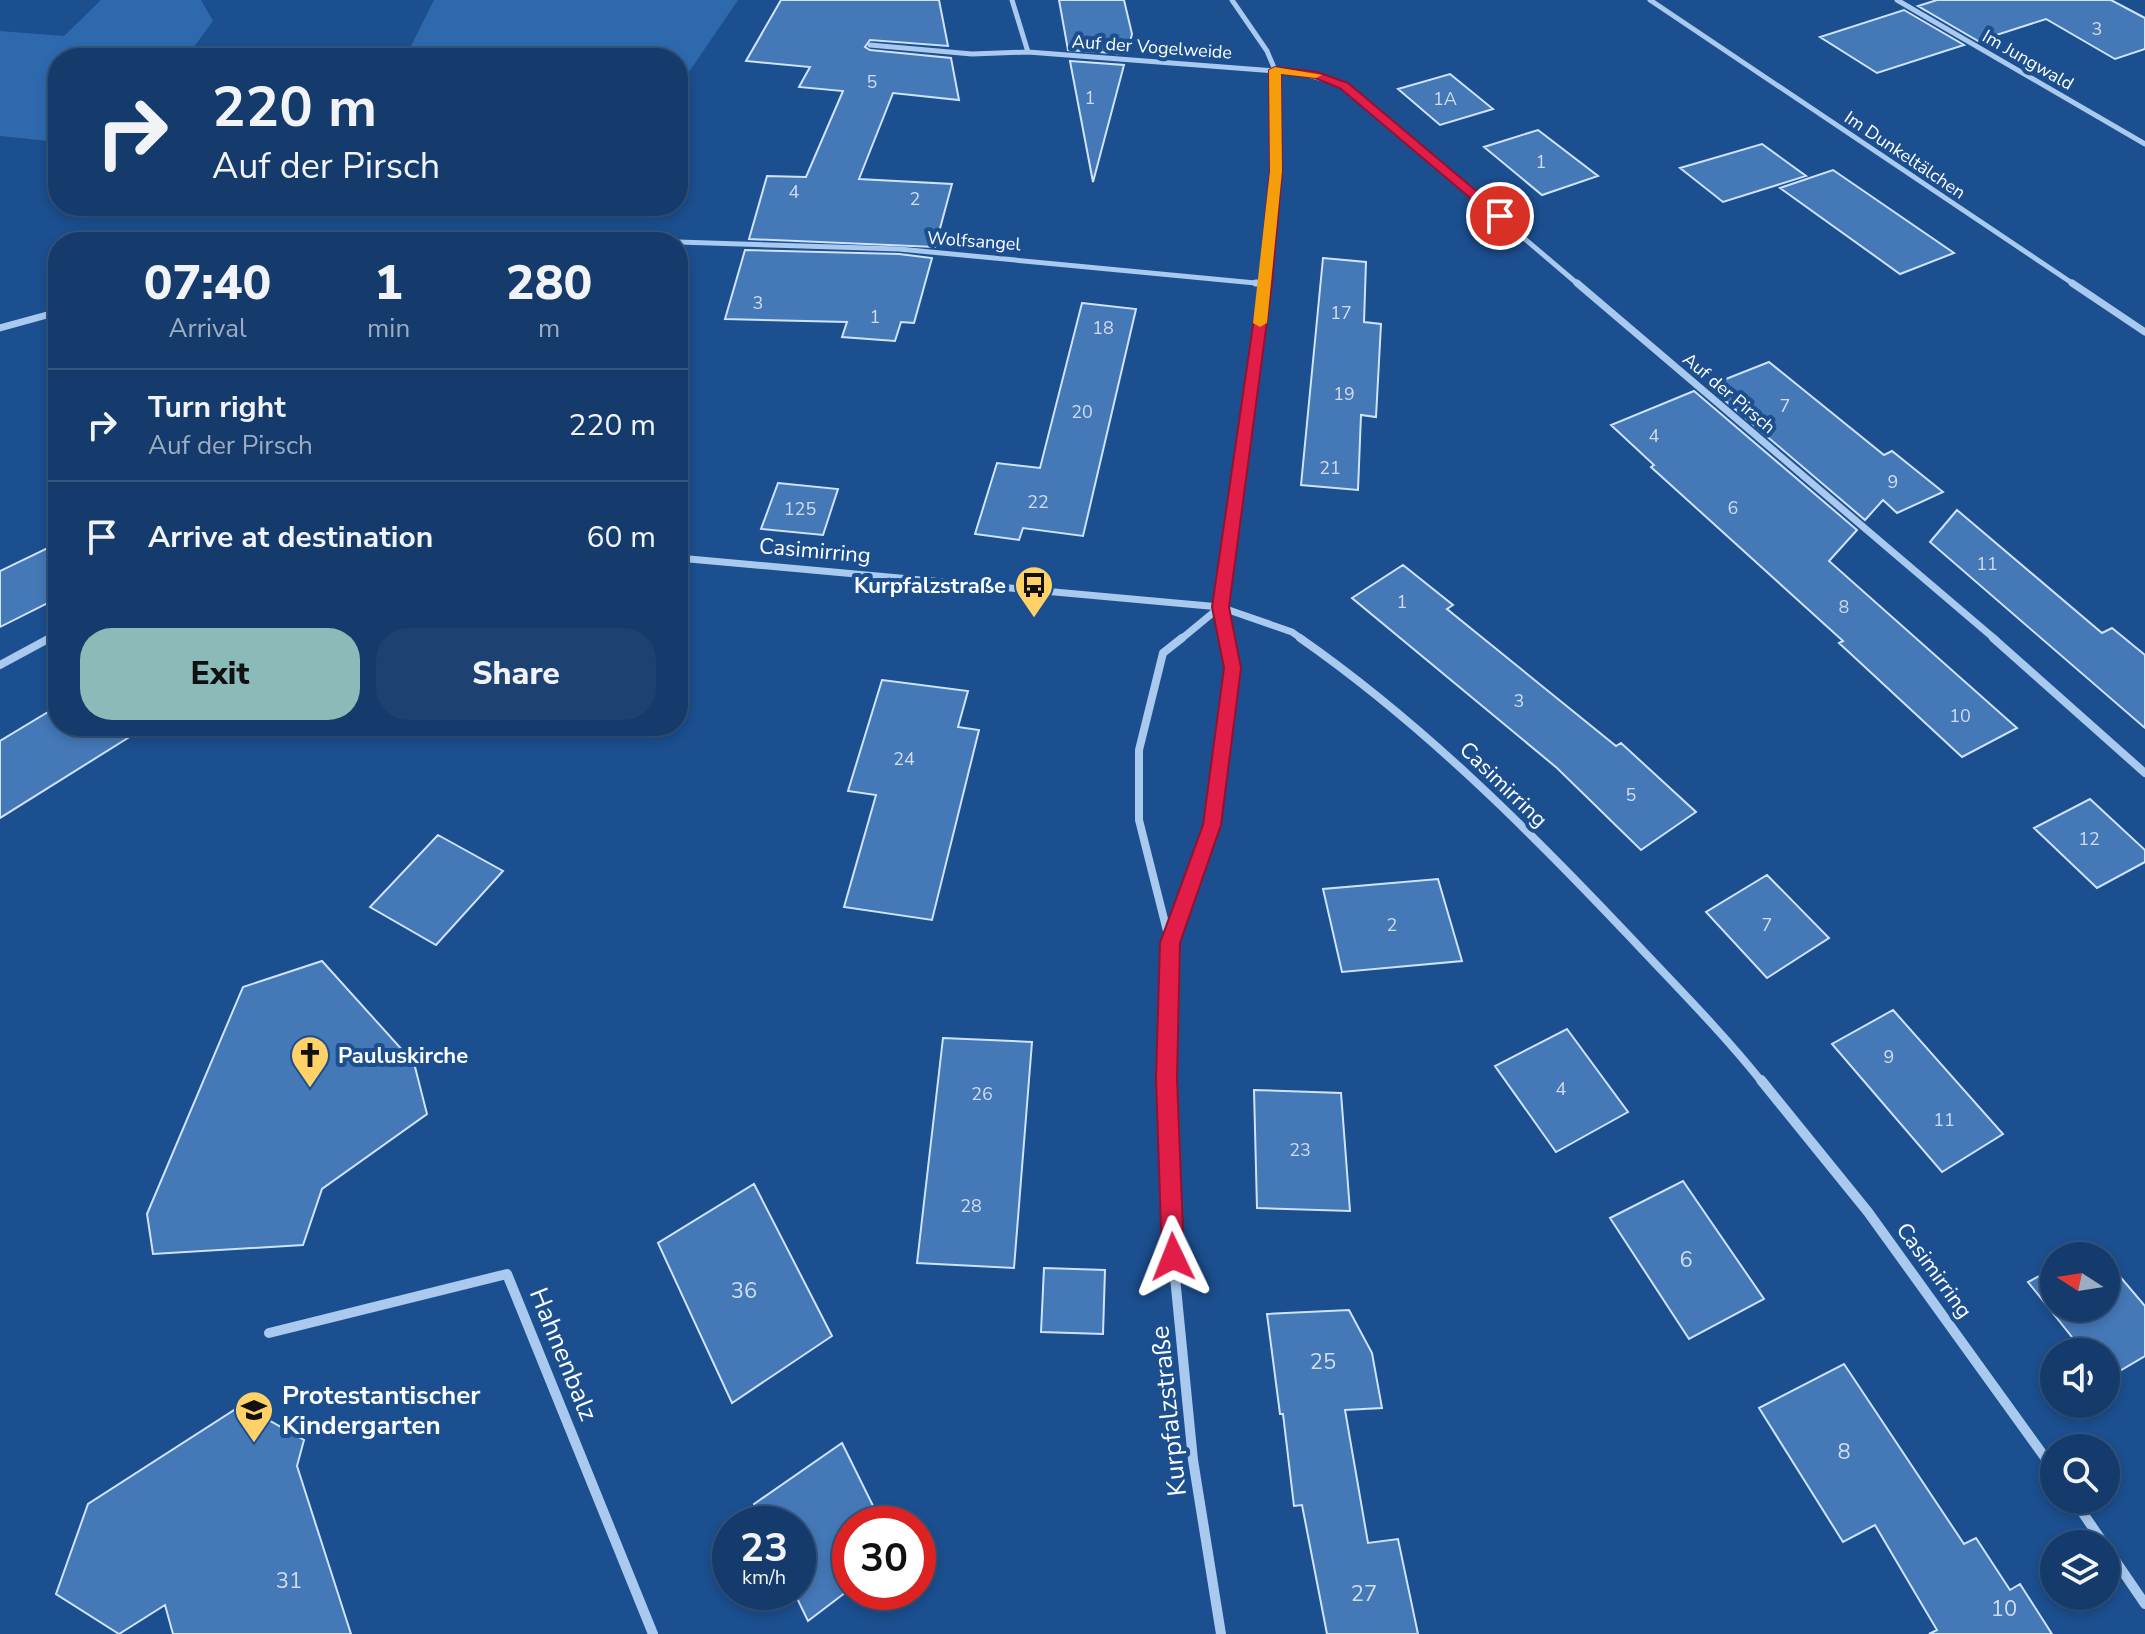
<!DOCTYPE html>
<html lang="en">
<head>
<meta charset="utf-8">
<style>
	body { margin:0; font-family:"Nunito Sans",sans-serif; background:#1d4271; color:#f1f3f6; height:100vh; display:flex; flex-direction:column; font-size:30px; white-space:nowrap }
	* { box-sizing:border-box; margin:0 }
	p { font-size:26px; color:#9dadc1 }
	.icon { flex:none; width:44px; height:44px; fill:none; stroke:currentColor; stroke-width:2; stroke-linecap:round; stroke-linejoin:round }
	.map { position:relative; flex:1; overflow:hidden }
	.drawer { position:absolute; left:48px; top:232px; width:640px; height:504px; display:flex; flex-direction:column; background:#143b6b; border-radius:32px; box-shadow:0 4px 12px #0003,0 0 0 2px #33557e }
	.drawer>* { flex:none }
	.top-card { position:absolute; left:48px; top:48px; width:640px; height:168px; border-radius:32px; box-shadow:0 4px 12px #0003,0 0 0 2px #33557e; background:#143b6b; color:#f1f3f6; overflow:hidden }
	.needle { width:52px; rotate:282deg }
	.buttons { position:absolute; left:2040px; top:1242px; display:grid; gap:16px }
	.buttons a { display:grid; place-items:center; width:80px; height:80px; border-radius:50%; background:#143b6b; box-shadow:0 4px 12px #0003,0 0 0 2px #33557e; font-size:40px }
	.speed { position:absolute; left:712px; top:1506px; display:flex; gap:16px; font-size:40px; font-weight:700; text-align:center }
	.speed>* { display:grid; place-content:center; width:104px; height:104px; border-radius:50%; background:#143b6b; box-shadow:0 4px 12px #0003,0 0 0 2px #33557e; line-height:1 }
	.speed small { font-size:20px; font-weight:400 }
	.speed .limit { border:12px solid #d22; background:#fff; color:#111 }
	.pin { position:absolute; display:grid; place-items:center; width:68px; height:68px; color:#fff; margin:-34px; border:4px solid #fff; border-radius:50%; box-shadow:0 2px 8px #0007 }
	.me { position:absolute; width:88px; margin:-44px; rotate:358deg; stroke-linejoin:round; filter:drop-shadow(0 0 6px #0008) }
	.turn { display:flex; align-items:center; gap:28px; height:168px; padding:0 32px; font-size:36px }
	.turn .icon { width:104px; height:104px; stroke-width:2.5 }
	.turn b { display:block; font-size:56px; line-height:68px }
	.eta { display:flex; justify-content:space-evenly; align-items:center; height:136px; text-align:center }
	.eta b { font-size:48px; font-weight:800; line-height:56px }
	.cta { display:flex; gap:16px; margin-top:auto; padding:16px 32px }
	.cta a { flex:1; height:92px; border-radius:32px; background:#8bbbb9; color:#111; font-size:32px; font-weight:800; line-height:92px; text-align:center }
	.cta a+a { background:#1d4271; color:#f1f3f6 }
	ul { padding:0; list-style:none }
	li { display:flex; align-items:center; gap:24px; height:112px; padding:0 32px; border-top:2px solid #33557e }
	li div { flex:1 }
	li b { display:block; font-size:30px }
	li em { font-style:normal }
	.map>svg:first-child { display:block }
	.green { fill:#2e69ad }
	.building { fill:#4478b7; stroke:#cfe3fa; stroke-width:2 }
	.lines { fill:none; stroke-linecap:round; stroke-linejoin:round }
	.street-far3 { stroke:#a9c9ee; stroke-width:5 }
	.street-far2 { stroke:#a9c9ee; stroke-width:7 }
	.street-far1 { stroke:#a9c9ee; stroke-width:8 }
	.street { stroke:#a9c9ee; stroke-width:10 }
	.route { fill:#e11d48; stroke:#92132f; stroke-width:2 }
	.slow { fill:#f59e0b }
	.labels { text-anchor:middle; stroke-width:8; stroke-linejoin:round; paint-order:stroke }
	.number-label { font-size:18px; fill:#d0dded }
	.far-street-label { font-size:18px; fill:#fff; stroke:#1b4f8f }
	.street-label { font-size:22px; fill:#fff; stroke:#1b4f8f }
	.poi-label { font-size:22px; font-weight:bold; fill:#fff; stroke:#1b4f8f; text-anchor:end }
	.near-number-label { font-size:22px; fill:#d0dded }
	.near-street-label { font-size:26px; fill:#fff; stroke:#1b4f8f }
	.near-poi-label { font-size:26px; font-weight:bold; fill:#fff; stroke:#1b4f8f; text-anchor:start }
</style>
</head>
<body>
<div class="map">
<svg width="2145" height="1634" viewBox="0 0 2145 1634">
	<rect width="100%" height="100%" fill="#1b4f8f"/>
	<path class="green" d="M101,0H201L213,21L186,58H58V142L0,136V31L64,36Z
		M434,0H738L678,88V58H405Z"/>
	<path class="building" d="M781,0H939L948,46L870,40L865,47L870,50L951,58L959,100L893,93L859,179L952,184L935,247L749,239L767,176L806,177L843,91L799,87L810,67L746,61Z
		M1059,0H1124L1132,34L1127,54L1068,50Z
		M1937,0H2111L2145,18V49L2115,59L2046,19L1978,41L1918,6Z
		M1904,10L1964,45L1877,73L1820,37Z
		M1070,61L1124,65L1093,182Z
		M1450,74L1493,109L1440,125L1398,89Z
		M1538,130L1598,176L1542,195L1484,147Z
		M1762,144L1806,176L1723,202L1680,168Z
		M1833,170L1954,253L1900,274L1780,188Z
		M745,250L899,254L932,258L914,323L901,322L895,341L842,337L847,322L725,319Z
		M1323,258L1366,262L1364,322L1381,324L1376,417L1361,415L1358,490L1301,485Z
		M1082,303L1136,309L1083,536L1023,528L1019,540L975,534L997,463L1040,468Z
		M1769,362L1884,455L1892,451L1943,492L1897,513L1883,500L1865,520L1708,386Z
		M1694,391L1857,530L1829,561L2017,728L1962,757L1839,643L1843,641L1651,467L1654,465L1611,425Z
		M778,483L838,489L823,535L761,529Z
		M1957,510L2102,633L2112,628L2145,655V728L1930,542Z
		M58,543V598L0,627V571Z
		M1403,565L1453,605L1447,609L1616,746L1621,743L1696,812L1641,850L1557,768L1352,598Z
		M882,680L968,691L958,727L979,730L932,920L844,907L876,795L848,791Z
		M58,706V726H147L0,818V741Z
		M2090,799L2145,850V862L2097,888L2034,828Z
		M438,835L503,871L436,945L370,907Z
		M1767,875L1829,938L1767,978L1706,912Z
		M1438,879L1462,961L1342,972L1323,889Z
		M322,961L414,1063L427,1114L322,1189L303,1245L153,1254L147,1214L243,987Z
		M1893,1010L2003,1134L1942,1172L1832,1044Z
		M1567,1029L1628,1112L1556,1152L1495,1066Z
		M943,1038L1032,1042L1014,1268L917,1263Z
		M1254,1090L1341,1093L1350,1211L1257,1208Z
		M1683,1181L1764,1299L1689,1339L1610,1218Z
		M754,1184L832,1336L732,1403L658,1243Z
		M2106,1260L2145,1306V1356L2106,1379V1352H2084L2028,1282L2054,1268V1308H2106Z
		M1044,1268L1105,1270L1103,1334L1041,1332Z
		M1349,1310L1372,1353L1382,1408L1345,1410L1368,1543L1398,1539L1418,1634H1327L1302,1505L1294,1506L1283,1414H1280L1267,1314Z
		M1844,1364L1964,1544L1976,1538L2010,1590L2020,1584L2052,1634H1929L1937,1630L1875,1525L1843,1542L1759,1408Z
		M242,1405L304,1440L297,1466L351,1634H173L165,1605L119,1634L56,1594L88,1504Z
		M842,1443L882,1524H850V1589L808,1621L794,1592H798V1524H763L754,1504Z"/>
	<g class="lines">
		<path class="street-far3" d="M1012,0L1028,52L1301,73L1344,85L1579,285
			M1232,0L1267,51L1275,70L1276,171L1266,285
			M1650,0L2075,285
			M1897,0L2145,144
			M870,45L972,54L1028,52
			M678,242L899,249L1266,284"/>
		<path class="street-far2" d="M1256,283L1266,284
			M1577,283L1996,640
			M2072,283L2145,332
			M0,328L58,312
			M678,558L1220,607L1292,632L1303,640
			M46,640L58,633
			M1180,640L1220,607
			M1227,640L1220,607L1266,283"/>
		<path class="street-far1" d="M1300,638C1422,723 1530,831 1632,939C1676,986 1722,1032 1762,1082
			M1993,638L2145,773
			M0,665L50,638
			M1170,941L1212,825L1233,668L1227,638
			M1167,1082L1170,943L1139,820V750L1163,653L1182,638"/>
		<path class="street" d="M1167,1080L1173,1257L1193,1460L1221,1634
			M1761,1080L1868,1212L2054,1470
			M269,1333L507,1274L653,1634
			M2074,1500L2104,1544
			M2106,1547L2145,1604"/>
	</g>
	<path class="route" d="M1275,67L1317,72L1348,83L1506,216L1495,219L1340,88L1315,78L1281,74L1282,171L1272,284L1229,607L1241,668L1221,825L1180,943L1177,1078L1184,1257L1181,1264L1173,1268L1165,1264L1162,1257L1156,1078L1160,943L1203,825L1224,668L1212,607L1259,284L1270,171L1269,70Z"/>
	<path class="slow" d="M1275,67L1322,75L1316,78L1281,74L1282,171L1267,323L1260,327L1253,323L1270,171L1269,70Z"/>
	<defs>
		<g id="bus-pin" transform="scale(2)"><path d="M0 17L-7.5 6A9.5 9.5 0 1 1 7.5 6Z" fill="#ffd166" stroke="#1b4f8f"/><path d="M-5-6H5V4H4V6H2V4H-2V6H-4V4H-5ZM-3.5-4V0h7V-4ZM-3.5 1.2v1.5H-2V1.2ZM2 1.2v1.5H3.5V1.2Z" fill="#111"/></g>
		<g id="church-pin" transform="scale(2)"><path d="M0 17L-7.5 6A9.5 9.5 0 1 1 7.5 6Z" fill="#ffd166" stroke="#1b4f8f"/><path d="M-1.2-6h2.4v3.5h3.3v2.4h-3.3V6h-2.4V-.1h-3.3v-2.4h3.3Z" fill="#111"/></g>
		<g id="school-pin" transform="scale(2)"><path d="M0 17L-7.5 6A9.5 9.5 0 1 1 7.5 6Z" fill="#ffd166" stroke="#1b4f8f"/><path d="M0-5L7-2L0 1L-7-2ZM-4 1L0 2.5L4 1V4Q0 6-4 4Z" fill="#111"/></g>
	</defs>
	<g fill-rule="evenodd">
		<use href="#bus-pin" x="1034" y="585"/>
		<use href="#church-pin" x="310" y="1055"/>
		<use href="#school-pin" x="254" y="1410"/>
	</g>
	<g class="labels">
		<g class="number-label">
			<text x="2097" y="35">3</text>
			<text x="872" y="88">5</text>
			<text x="1090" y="104">1</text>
			<text x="1445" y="105">1A</text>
			<text x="1541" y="168">1</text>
			<text x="794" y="198">4</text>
			<text x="915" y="205">2</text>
			<text x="758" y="309">3</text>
			<text x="1341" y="319">17</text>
			<text x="875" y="323">1</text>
			<text x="1103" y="334">18</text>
			<text x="1344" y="400">19</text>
			<text x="1785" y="412">7</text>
			<text x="1082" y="418">20</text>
			<text x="1654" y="442">4</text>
			<text x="1330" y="474">21</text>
			<text x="1893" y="488">9</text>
			<text x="1038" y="508">22</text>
			<text x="1733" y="514">6</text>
			<text x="800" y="515">125</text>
			<text x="1987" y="570">11</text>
			<text x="1402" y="608">1</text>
			<text x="1844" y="613">8</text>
			<text x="1519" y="707">3</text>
			<text x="1960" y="722">10</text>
			<text x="904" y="765">24</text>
			<text x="1631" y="801">5</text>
			<text x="2089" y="845">12</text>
			<text x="1392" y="931">2</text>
			<text x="1767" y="931">7</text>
			<text x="1889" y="1063">9</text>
			<text x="1561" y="1095">4</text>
			<text x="982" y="1100">26</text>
			<text x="1944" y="1126">11</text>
			<text x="1300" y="1156">23</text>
			<text x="971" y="1212">28</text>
		</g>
		<g class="far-street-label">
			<text transform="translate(1152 47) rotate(4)" y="6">Auf der Vogelweide</text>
			<text transform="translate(2028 60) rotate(30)" y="6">Im Jungwald</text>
			<text transform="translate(1905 155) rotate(34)" y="6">Im Dunkeltälchen</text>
			<text transform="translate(974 241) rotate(4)" y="6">Wolfsangel</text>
			<text transform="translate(1729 393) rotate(40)" y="6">Auf der Pirsch</text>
		</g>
		<g class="street-label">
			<text transform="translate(815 550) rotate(5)" y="8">Casimirring</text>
			<text transform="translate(1504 784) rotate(44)" y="8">Casimirring</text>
			<text transform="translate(1935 1270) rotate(54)" y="8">Casimirring</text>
		</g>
		<g class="poi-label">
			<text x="1006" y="593">Kurpfalzstraße</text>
			<text x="338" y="1063" text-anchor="start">Pauluskirche</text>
		</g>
		<g class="near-number-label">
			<text x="1686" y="1267">6</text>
			<text x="744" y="1298">36</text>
			<text x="1323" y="1369">25</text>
			<text x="1844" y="1459">8</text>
			<text x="289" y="1588">31</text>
			<text x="1364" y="1601">27</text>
			<text x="2004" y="1616">10</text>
		</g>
		<g class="near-street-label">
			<text transform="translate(564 1354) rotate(68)" y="9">Hahnenbalz</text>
			<text transform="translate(1168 1411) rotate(-96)" y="9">Kurpfalzstraße</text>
		</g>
		<g class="near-poi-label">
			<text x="282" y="1404">Protestantischer<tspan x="282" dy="30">Kindergarten</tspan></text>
		</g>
	</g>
</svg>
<div class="buttons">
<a><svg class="needle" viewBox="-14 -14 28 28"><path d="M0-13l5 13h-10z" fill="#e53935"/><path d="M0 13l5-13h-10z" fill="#9dadc1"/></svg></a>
<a><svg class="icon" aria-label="sound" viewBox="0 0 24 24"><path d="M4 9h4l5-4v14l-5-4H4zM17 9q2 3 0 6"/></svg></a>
<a><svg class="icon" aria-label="search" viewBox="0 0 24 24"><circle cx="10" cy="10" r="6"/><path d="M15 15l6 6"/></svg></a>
<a><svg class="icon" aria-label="layers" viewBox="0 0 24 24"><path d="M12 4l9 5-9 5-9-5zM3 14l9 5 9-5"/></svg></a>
</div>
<div class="speed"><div>23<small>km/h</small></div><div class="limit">30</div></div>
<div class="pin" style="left:1500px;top:216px;background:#d93025"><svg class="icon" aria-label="arrive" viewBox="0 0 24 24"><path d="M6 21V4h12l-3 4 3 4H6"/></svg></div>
<svg class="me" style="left:1173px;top:1257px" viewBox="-20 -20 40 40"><path d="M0-17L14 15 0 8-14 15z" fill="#e11d48" stroke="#fff" stroke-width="4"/></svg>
<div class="top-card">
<div class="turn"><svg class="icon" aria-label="right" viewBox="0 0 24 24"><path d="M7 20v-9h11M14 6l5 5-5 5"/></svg><div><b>220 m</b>Auf der Pirsch</div></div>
</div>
<section class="drawer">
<div class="eta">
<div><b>07:40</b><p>Arrival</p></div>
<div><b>1</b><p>min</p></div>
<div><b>280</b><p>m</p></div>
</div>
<ul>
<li><svg class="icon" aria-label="right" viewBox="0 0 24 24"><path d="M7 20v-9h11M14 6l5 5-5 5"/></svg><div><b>Turn right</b><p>Auf der Pirsch</p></div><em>220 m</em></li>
<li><svg class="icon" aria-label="arrive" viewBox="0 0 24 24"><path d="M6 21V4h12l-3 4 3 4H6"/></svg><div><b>Arrive at destination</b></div><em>60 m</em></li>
</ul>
<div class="cta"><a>Exit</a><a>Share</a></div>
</section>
</div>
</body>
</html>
